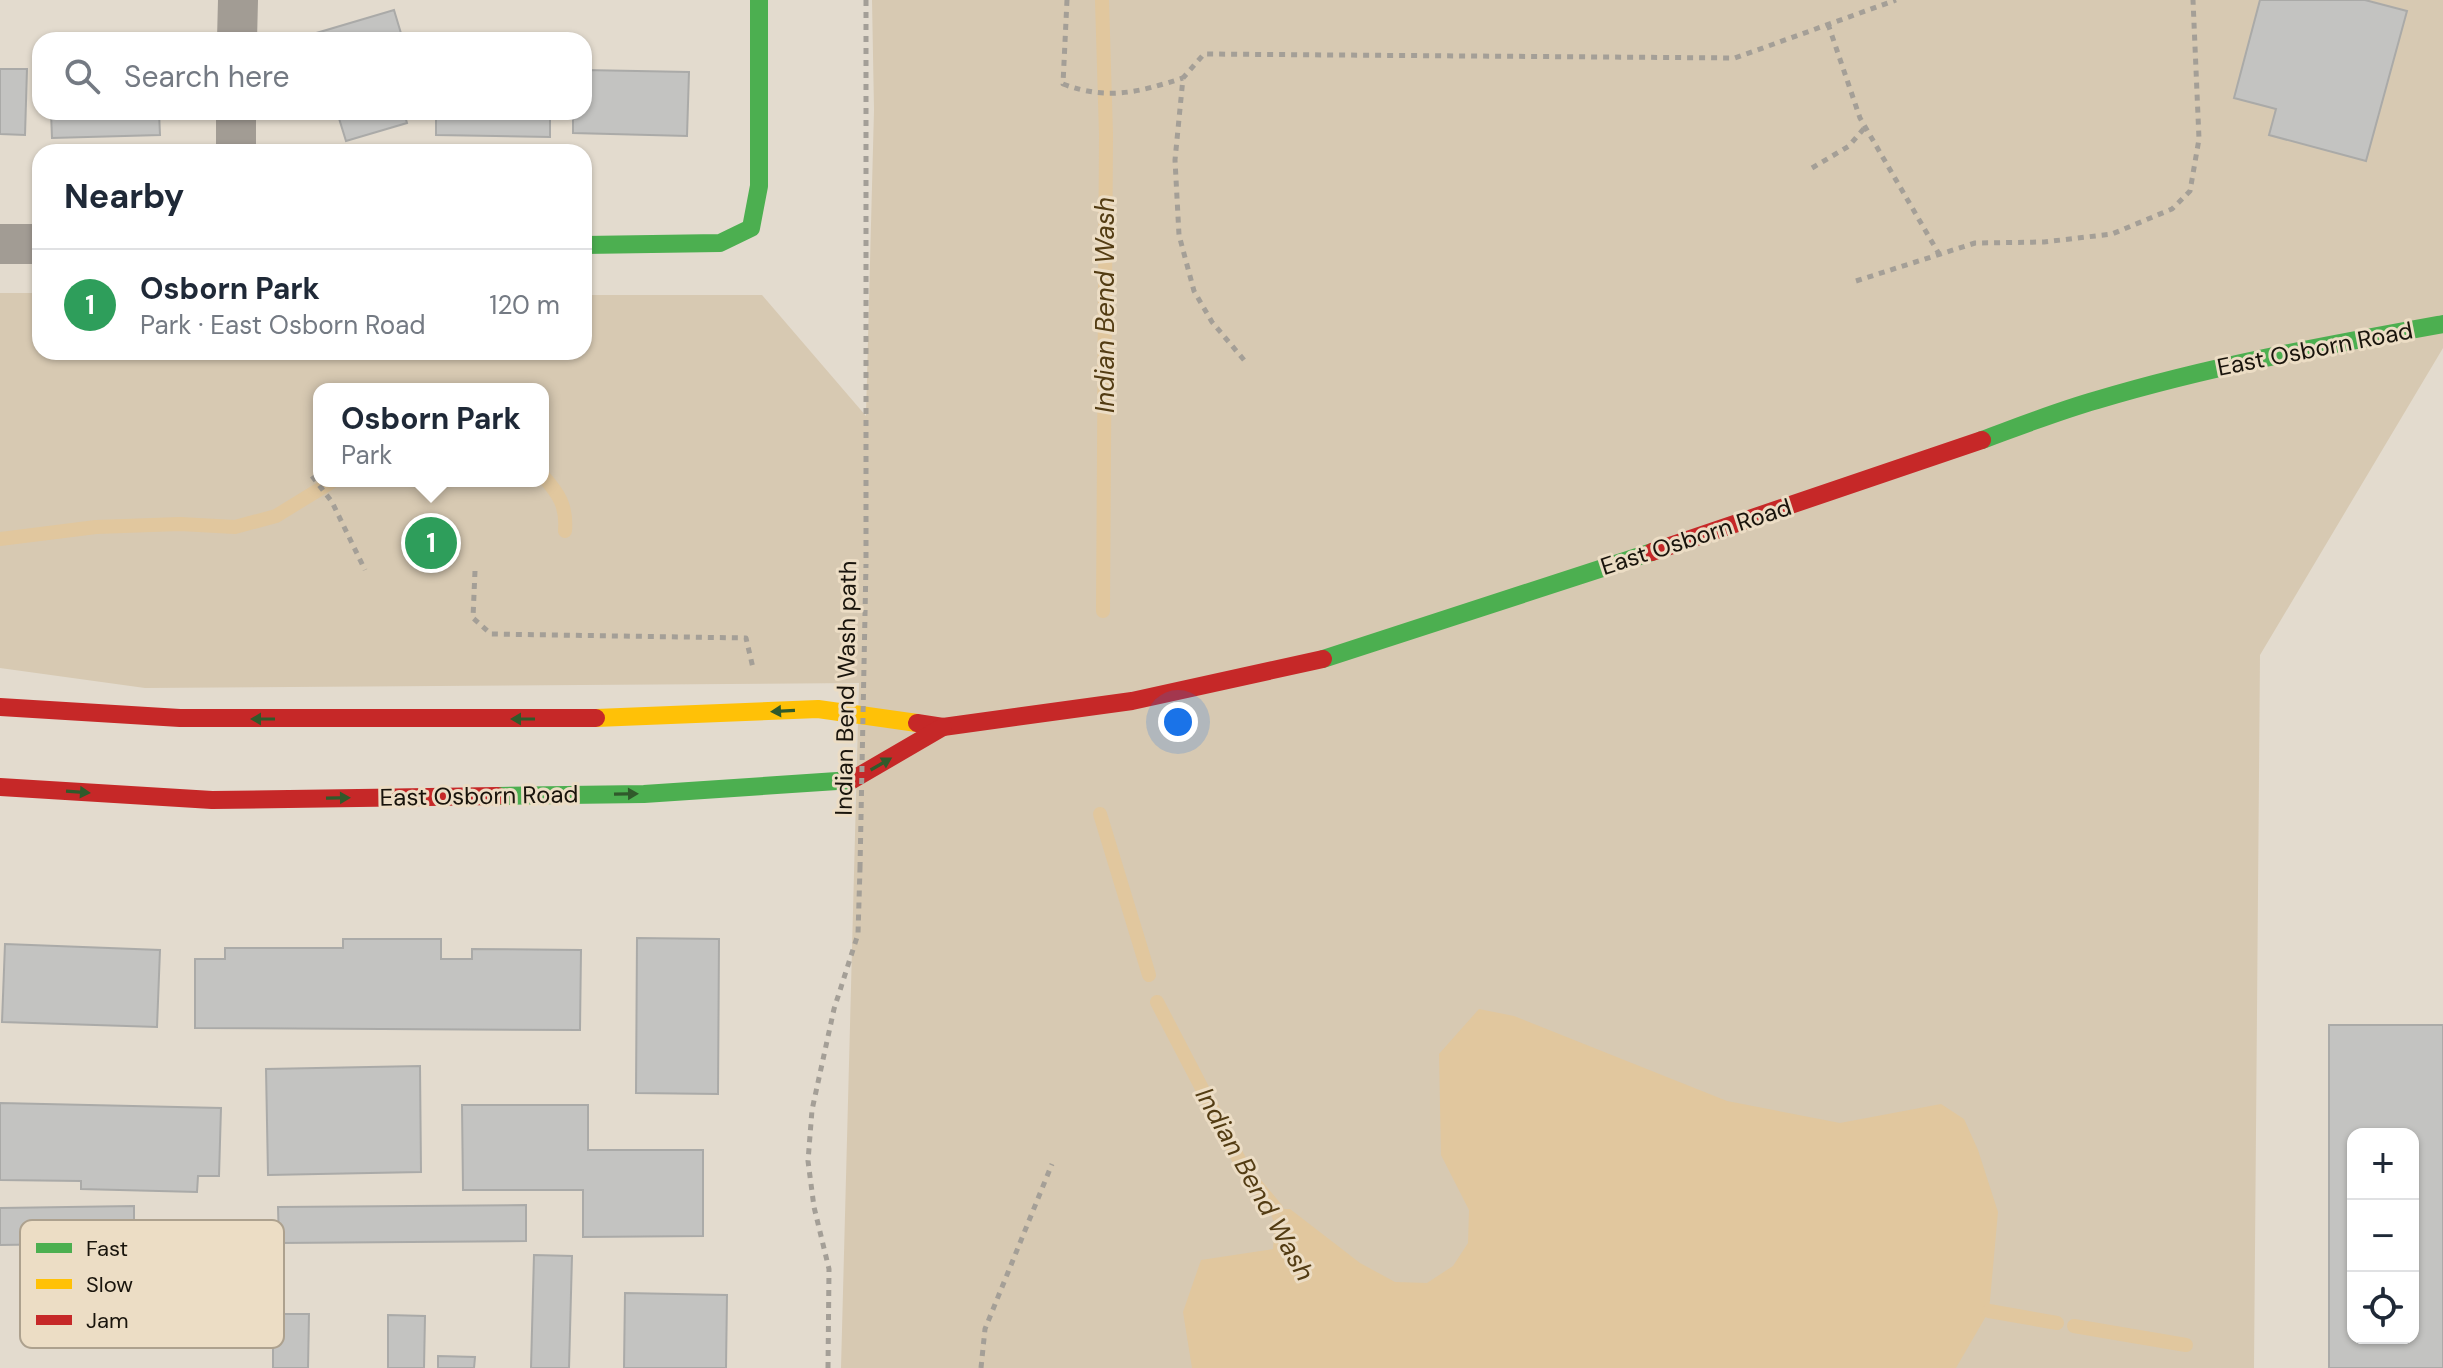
<!DOCTYPE html>
<meta charset="utf-8">
<style>
body{margin:0;font-family:"DM Sans",sans-serif;background:#f6f6f7;color:#1f2937}
.controls{position:absolute;right:24px;bottom:24px;display:grid;overflow:hidden;border-radius:16px;box-shadow:0 2px 6px #0004}
.controls button{width:72px;height:72px;display:grid;place-items:center;padding:0;border:0;border-bottom:2px solid #e0e1e3;background:#fff;color:#1f2937;font:40px sans-serif}
.you{position:absolute;left:1178px;top:722px;width:28px;height:28px;margin:-20px;border:6px solid #fff;border-radius:50%;background:#1a73e8;box-shadow:0 0 0 12px #1a73e833}
.badge{display:grid;place-items:center;width:52px;height:52px;border-radius:50%;background:#b45309;color:#fff;font-size:26px;font-weight:700}
.pin{position:absolute;translate:-50% -50%;border:4px solid #fff;box-shadow:0 2px 8px #0006}
.popup{position:absolute;left:313px;top:383px;width:236px;height:104px;box-sizing:border-box;display:grid;place-content:center;border-radius:16px;background:#fff;filter:drop-shadow(0 2px 6px #0005);font-size:26px;white-space:nowrap;color:#747a83}
.popup b{font-size:30px;color:#1f2937}
.popup::after{content:'';position:absolute;left:50%;top:100%;margin-left:-16px;border:16px solid transparent;border-top-color:#fff}
.list{margin:0;padding:0;list-style:none}
h2{display:flex;justify-content:space-between;align-items:center;height:104px;margin:0;padding:0 32px;font-size:34px}
h2 small{font-size:26px;font-weight:400;color:#747a83}
.list li{display:grid;grid-template-columns:52px 1fr auto;gap:24px;align-items:center;box-sizing:border-box;height:112px;padding:0 32px;border-top:2px solid #e0e1e3}
.list b{display:block;font-size:30px;white-space:nowrap}
.list p{margin:0;font-size:26px;white-space:nowrap;color:#747a83}
.list em{font-size:26px;font-style:normal;color:#747a83}
.icon{flex:none;width:44px;height:44px;fill:none;stroke:currentColor;stroke-width:2;stroke-linecap:round;stroke-linejoin:round}
.map{position:relative;flex:none;width:2443px;height:1368px;overflow:hidden}
.search{position:absolute;background:#fff;box-shadow:0 2px 6px #0004;left:32px;top:32px;width:560px;height:88px;display:flex;align-items:center;gap:20px;box-sizing:border-box;padding:0 28px;border-radius:24px;color:#747a83;font-size:30px}
.panel{position:absolute;background:#fff;box-shadow:0 2px 6px #0004;left:32px;top:144px;width:560px;height:216px;border-radius:24px}
.map>svg:first-child{display:block}
</style>
<div class="map">
<svg width="2443" height="1368" viewBox="0 0 2443 1368">
<rect width="100%" height="100%" fill="#e3dbce"/>
<!-- green -->
<path fill="#d7c9b2" fill-rule="evenodd" d="M 872,0 L 2443,0 L 2443,348 L 2260,655 L 2254,1368 L 841,1368 L 859,683 L 145,688 L 0,668 L 0,293 L 40,293 L 40,352 L 584,352 L 584,295 L 762,295 L 866,416 L 874,110 ZM 319,389 L 543,389 L 543,481 L 319,481 Z"/>
<!-- water -->
<polygon fill="#e1c79e" points="1479,1009 1514,1016 1727,1101 1840,1123 1941,1104 1964,1119 1978,1150 1998,1212 1989,1311 1956,1368 1192,1368 1183,1312 1201,1260 1273,1249 1276,1209 1290,1209 1360,1263 1395,1282 1427,1283 1453,1266 1468,1243 1469,1210 1441,1155 1439,1054"/>
<g fill="none" stroke-linecap="round" stroke-linejoin="round">
<!-- stream -->
<g stroke="#e1c79e" stroke-width="14">
<polyline points="1102,0 1106,134 1103,611"/>
<path d="M 543,476 C 559,494 567,506 565,531"/>
<polyline points="0,539 96,527 180,524 235,527 276,516 333,481"/>
<polyline points="1100,814 1149,975"/>
<polyline points="1157,1002 1246,1173 1276,1209 1284,1227"/>
<polyline points="1989,1311 2057,1323"/>
<polyline points="2074,1326 2186,1345"/>
</g>
</g>
<!-- building -->
<g fill="#c3c3c1" stroke="#aaaaa8" stroke-width="2" fill-rule="evenodd">
<polygon points="2260,0 2365,0 2407,11 2366,161 2269,135 2276,109 2234,98"/>
<polygon points="394,10 403,40 315,40 313,34"/>
<polygon points="0,69 27,69 25,135 0,134"/>
<polygon points="584,70 689,72 687,136 573,133 573,112 584,112"/>
<polygon points="51,112 159,112 160,135 52,138"/>
<polygon points="337,112 404,112 407,123 346,141"/>
<polygon points="436,112 550,112 550,137 436,135"/>
<polygon points="637,938 719,939 718,1094 636,1093"/>
<polygon points="343,939 441,939 441,959 472,959 472,949 581,950 580,1030 195,1028 195,959 225,959 225,948 343,948"/>
<polygon points="5,944 160,950 157,1027 2,1022"/>
<path d="M 2329,1025 L 2443,1025 L 2443,1368 L 2329,1368 ZM 2353,1134 L 2413,1134 L 2413,1338 L 2353,1338 Z"/>
<polygon points="420,1066 421,1172 268,1175 266,1069"/>
<polygon points="0,1103 221,1108 219,1176 198,1176 197,1192 81,1189 81,1181 0,1180"/>
<polygon points="462,1105 588,1105 588,1150 703,1150 703,1236 583,1237 583,1190 463,1190"/>
<polygon points="526,1205 526,1241 279,1243 278,1207"/>
<polygon points="134,1206 134,1243 0,1245 0,1208"/>
<polygon points="534,1255 572,1256 569,1368 531,1368"/>
<polygon points="114,1293 261,1295 260,1331 113,1329"/>
<polygon points="625,1293 727,1295 726,1368 624,1368"/>
<polygon points="273,1314 309,1314 308,1368 273,1368"/>
<polygon points="388,1315 425,1316 424,1368 388,1368"/>
<polygon points="438,1356 475,1357 474,1368 438,1368"/>
</g>
<g fill="none" stroke-linecap="round" stroke-linejoin="round">
<!-- path -->
<g stroke="#a49f97" stroke-width="5" stroke-dasharray="6 6" stroke-linecap="butt">
<polyline points="866,0 866,564"/>
<path d="M 1067,0 L 1063,84 C 1108,101 1139,92 1183,78"/>
<polyline points="1828,24 1860,118 1939,254"/>
<polyline points="1812,168 1849,146 1866,126"/>
<polyline points="1856,281 1975,243 2044,242 2112,234 2172,209 2190,191 2199,139 2193,0"/>
<polyline points="1244,360 1212,322 1194,291 1179,235 1175,160 1183,78 1204,54 1735,58 1896,0"/>
<polyline points="312,476 332,502 365,570"/>
<polyline points="475,571 473,618 491,634 746,638 753,668"/>
<polyline points="828,1368 829,1269 814,1207 808,1161 812,1110 834,1009 858,934 860,868"/>
<polyline points="981,1368 985,1329 1052,1164"/>
</g>
<!-- street -->
<g stroke="#a29c94" stroke-width="40">
<polyline points="237,40 238,0"/>
<polyline points="236,152 236,112"/>
<polyline points="0,244 40,244"/>
</g>
<!-- fast -->
<g stroke="#4caf50" stroke-width="18">
<polyline points="584,245 720,243 751,228 759,186 759,0"/>
<path d="M 1982,440 C 2020,426 2058,411 2097,400 C 2210,366 2327,345 2443,324"/>
<polyline points="1323,659 1652,552"/>
<polyline points="498,796 644,794 852,780"/>
</g>
<!-- slow -->
<polyline stroke="#ffc107" stroke-width="18" points="596,718 818,709 917,723"/>
<!-- jam -->
<g stroke="#c62828" stroke-width="18">
<polyline points="1652,552 1982,440"/>
<polyline points="0,707 180,718 596,718"/>
<polyline points="917,723 943,727 1132,701 1323,659"/>
<polyline points="852,780 943,727"/>
<polyline points="0,787 212,800 498,796"/>
</g>
<!-- path-bridge -->
<polyline stroke="#a49f97" stroke-width="5" stroke-dasharray="6 6" stroke-linecap="butt" points="860,868 866,564"/>
</g>
<!-- one-way arrows -->
<defs><path id="oneway-solid" d="M-6-.8H1V-3.2L6.5 0L1 3.2V.8H-6Z" transform="scale(2)"/></defs>
<g fill="#305a2b">
<use href="#oneway-solid" transform="translate(783 711) rotate(177)"/>
<use href="#oneway-solid" transform="translate(263 719) rotate(-180)"/>
<use href="#oneway-solid" transform="translate(523 719) rotate(180)"/>
<use href="#oneway-solid" transform="translate(881 764) rotate(-30)"/>
<use href="#oneway-solid" transform="translate(78 792) rotate(4)"/>
<use href="#oneway-solid" transform="translate(626 794) rotate(-1)"/>
<use href="#oneway-solid" transform="translate(338 798) rotate(-1)"/>
</g>
<g text-anchor="middle" stroke-width="6" stroke-linejoin="round" paint-order="stroke">
<!-- street labels -->
<g font-size="24" fill="#19140c" stroke="#ecddc5">
<text transform="translate(2315 349) rotate(-11)" y="8">East Osborn Road</text>
<text transform="translate(1696 537) rotate(-18)" y="8">East Osborn Road</text>
<text transform="translate(846 688) rotate(-89)" y="8">Indian Bend Wash path</text>
<text transform="translate(479 796) rotate(-1)" y="8">East Osborn Road</text>
</g>
<!-- water labels -->
<g font-size="26" font-style="italic" fill="#533c13" stroke="#ecddc5">
<text transform="translate(1105 305) rotate(-90)" y="9">Indian Bend Wash</text>
<text transform="translate(1255 1184) rotate(61)" y="9">Indian Bend Wash</text>
</g>
</g>
<!-- legend -->
<rect x="20" y="1220" width="264" height="128" rx="12" fill="#ecddc5" stroke="#ada18e" stroke-width="2"/>
<rect x="36" y="1243" width="36" height="10" fill="#4caf50"/>
<rect x="36" y="1279" width="36" height="10" fill="#ffc107"/>
<rect x="36" y="1315" width="36" height="10" fill="#c62828"/>
<g font-size="22" fill="#19140c">
<text x="86" y="1256">Fast</text>
<text x="86" y="1292">Slow</text>
<text x="86" y="1328">Jam</text>
</g>
</svg>
<div class="controls">
<button>+</button>
<button>−</button>
<button><svg class="icon" aria-label="locate" viewBox="0 0 24 24"><circle cx="12" cy="12" r="6"/><path d="M12 2v4M12 18v4M2 12h4M18 12h4"/></svg></button>
</div>
<div class="you"></div>
<div class="pin badge" style="left:431px;top:543px;background:#2e9e5b">1</div>
<div class="popup"><b>Osborn Park</b>Park</div>
<div class="search"><svg class="icon" aria-label="search" viewBox="0 0 24 24"><circle cx="10" cy="10" r="6"/><path d="M15 15l6 6"/></svg>Search here</div>
<section class="panel">
<h2>Nearby<small></small></h2>
<ul class="list">
<li><span class="badge" style="background:#2e9e5b">1</span><div><b>Osborn Park</b><p>Park · East Osborn Road</p></div><em>120 m</em></li>
</ul>
</section>
</div>
